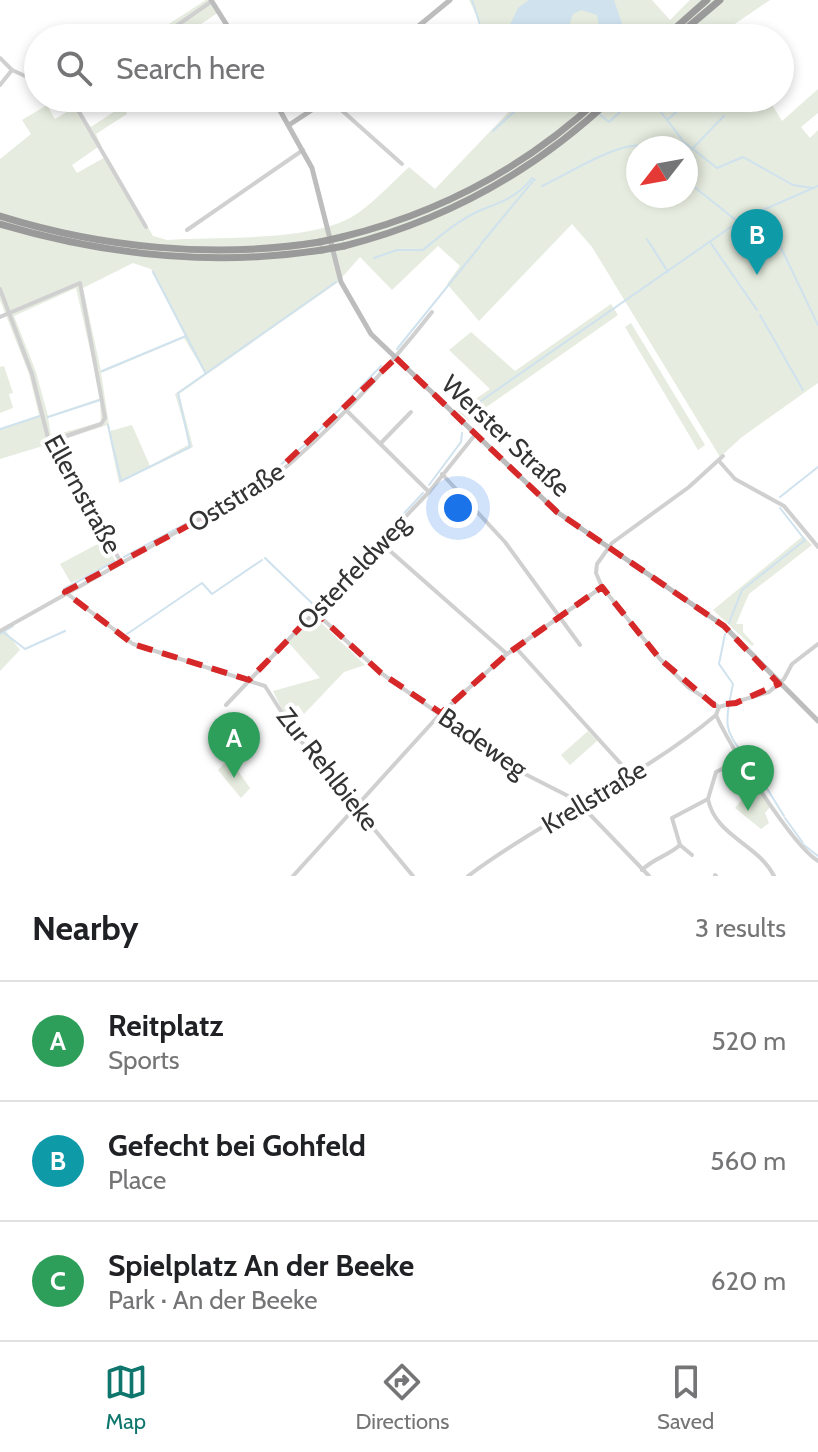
<!DOCTYPE html>
<meta charset="utf-8">
<style>
body{margin:0;font-family:Cabin,sans-serif;background:#f6f6f6;color:#202124}
.compass{position:absolute;left:626px;top:136px;width:72px;height:72px;border-radius:50%;background:#fff;box-shadow:0 4px 12px #0003;rotate:239deg}
.you{position:absolute;left:458px;top:508px;width:28px;height:28px;margin:-20px;border:6px solid #fff;border-radius:50%;background:#1a73e8;box-shadow:0 0 0 12px #1a73e833}
.badge{display:grid;place-items:center;width:52px;height:52px;border-radius:50%;background:#0f766e;color:#fff;font-size:26px;font-weight:700}
.pin{position:absolute;translate:-50% -66px;filter:drop-shadow(0 2px 4px #0008)}
.pin::after{content:'';position:absolute;top:42px;width:28px;height:24px;background:inherit;clip-path:polygon(0 0,100% 0,50% 100%)}
.list{margin:0;padding:0;list-style:none}
h2{display:flex;justify-content:space-between;align-items:center;height:104px;margin:0;padding:0 32px;font-size:34px}
h2 small{font-size:26px;font-weight:400;color:#757577}
.list li{display:grid;grid-template-columns:52px 1fr auto;gap:24px;align-items:center;box-sizing:border-box;height:120px;padding:0 32px;border-top:2px solid #e0e0e0}
.list b{display:block;font-size:30px;white-space:nowrap}
.list p{margin:0;font-size:26px;white-space:nowrap;color:#757577}
.list em{font-size:26px;font-style:normal;color:#757577}
.icon{flex:none;width:44px;height:44px;fill:none;stroke:currentColor;stroke-width:2;stroke-linecap:round;stroke-linejoin:round}
.map{position:relative;flex:none;width:818px;height:876px;overflow:hidden}
.search{position:absolute;background:#fff;box-shadow:0 4px 12px #0003;left:24px;right:24px;top:24px;height:88px;display:flex;align-items:center;gap:20px;box-sizing:border-box;padding:0 28px;border-radius:44px;color:#757577;font-size:30px}
.sheet{height:464px;background:#fff}
nav{display:flex;justify-content:space-around;align-items:center;box-sizing:border-box;height:112px;border-top:2px solid #e0e0e0;background:#fff;font-size:22px;color:#757577}
nav a{display:grid;justify-items:center;gap:4px}
nav .on{color:#0f766e}
.map>svg:first-child{display:block}
</style>
<div class="map">
<svg width="818" height="876" viewBox="0 0 818 876">
<rect width="100%" height="100%" fill="#fff"/>
<!-- green -->
<g fill="#e6ecdf" fill-rule="evenodd">
<polygon points="206,0 210,0 219,12 180,38 147,38"/>
<polygon points="469,0 652,0 670,20 690,0 770,0 726,30 730,38 492,38 484,31"/>
<path d="M 818,89 L 818,113 L 801,127 L 810,138 L 818,130 L 818,383 L 742,437 L 720,457 L 592,247 L 572,224 L 479,321 L 447,284 L 460,266 L 438,246 L 392,290 L 360,257 L 337,283 L 179,394 L 193,447 L 119,483 L 107,425 L 56,442 L 54,446 L 86,500 L 82,503 L 46,445 L 0,459 L 0,429 L 39,415 L 29,374 L 0,300 L 0,159 L 31,134 L 22,120 L 47,105 L 55,119 L 75,107 L 91,127 L 115,111 L 108,98 L 121,98 L 127,114 L 96,134 L 101,145 L 72,165 L 77,173 L 107,156 L 153,236 L 167,240 C 219,236 316,243 358,213 C 376,200 393,182 409,167 L 435,189 L 522,98 L 768,98 L 782,121 ZM 638,148 L 686,148 L 686,196 L 638,196 ZM 133,263 L 151,269 L 185,336 L 101,371 L 83,288 ZM 76,288 L 101,398 L 48,416 L 36,372 L 14,316 ZM 184,338 L 205,373 L 175,394 L 190,444 L 150,466 L 132,425 L 110,431 L 101,373 ZM 100,400 L 101,422 L 51,436 L 48,417 Z"/>
<polygon points="611,304 618,315 468,420 458,411 490,389 449,350 471,332 515,371"/>
<polygon points="631,323 705,445 698,450 625,327"/>
<polygon points="4,366 13,393 9,394 13,408 0,413 0,367"/>
<polygon points="803,536 812,545 749,594 736,624 743,624 743,632 754,644 752,646 713,610"/>
<polygon points="105,540 115,561 71,583 60,564"/>
<polygon points="314,616 365,665 344,672 304,714 298,705 285,716 273,691 320,678 288,642"/>
<polygon points="5,630 20,650 0,671 0,633"/>
<polygon points="588,731 597,741 570,765 561,755"/>
<polygon points="229,758 250,788 241,798 218,770"/>
<polygon points="751,778 771,806 765,813 769,823 761,829 735,808 746,794 750,801 745,781"/>
</g>
<!-- water -->
<path fill="#cfe2ee" fill-rule="evenodd" d="M 529,0 L 614,0 L 627,38 L 518,38 L 509,27 L 518,8 ZM 581,10 L 597,15 L 599,27 L 581,37 L 568,29 L 573,14 Z"/>
<g fill="none" stroke-linecap="round" stroke-linejoin="round">
<!-- stream -->
<g stroke="#cfe2ee" stroke-width="2">
<polyline points="472,0 482,31 492,38"/>
<polyline points="650,98 684,142 717,168 743,157 793,185 813,188"/>
<polyline points="598,113 609,122 635,98"/>
<polyline points="667,120 693,98"/>
<polyline points="493,131 529,98"/>
<polyline points="692,149 724,116"/>
<polyline points="688,182 737,221"/>
<path d="M 542,186 C 563,177 627,135 647,148"/>
<polyline points="818,186 763,210 818,325"/>
<polyline points="647,239 668,272"/>
<polyline points="710,242 757,310"/>
<polyline points="481,244 533,181"/>
<path d="M 374,258 L 397,250 L 423,250 C 440,236 460,219 481,210 C 500,203 519,196 532,178 L 535,180"/>
<polyline points="153,272 206,374"/>
<polyline points="760,315 803,390"/>
<polyline points="397,349 480,246"/>
<polyline points="102,371 186,336"/>
<polyline points="465,412 738,222 763,210"/>
<polyline points="48,417 100,400"/>
<polyline points="108,425 121,481 190,447 178,393 336,282"/>
<polyline points="0,429 40,416"/>
<polyline points="429,485 461,442 462,433"/>
<polyline points="255,486 307,443 381,366"/>
<polyline points="780,497 818,467"/>
<polyline points="124,557 204,514"/>
<polyline points="265,558 316,607 423,493"/>
<polyline points="64,589 115,561"/>
<polyline points="729,623 742,590 805,540 780,508"/>
<polyline points="3,632 25,649 65,631"/>
<polyline points="0,634 13,626"/>
<polyline points="127,634 202,583 212,594 262,560"/>
<path d="M 725,634 L 719,664 L 733,684 C 722,736 726,729 756,772"/>
<polyline points="758,774 784,816"/>
<polyline points="785,818 803,843"/>
<polyline points="804,845 818,856"/>
</g>
<!-- minor -->
<g stroke="#d0d0d0" stroke-width="4">
<polyline points="159,38 212,1"/>
<polyline points="0,58 12,70 38,82"/>
<polyline points="0,85 12,70"/>
<polyline points="71,98 146,227"/>
<polyline points="329,99 402,164"/>
<polyline points="187,230 303,150"/>
<polyline points="0,289 32,374 49,442 121,562"/>
<polyline points="0,317 80,283 105,418 101,424 49,442"/>
<polyline points="346,410 429,492"/>
<polyline points="381,443 411,412"/>
<polyline points="723,456 689,487 612,543 597,564 596,573 602,587 660,659 688,687 719,707 769,692 784,679 792,664 818,644"/>
<polyline points="719,461 735,479 784,506 818,547"/>
<polyline points="442,474 505,542 580,645"/>
<polyline points="381,543 507,654"/>
<polyline points="65,592 133,644 265,686 296,735 413,876"/>
<polyline points="315,612 381,673 523,773 576,800 649,876"/>
<path d="M 0,631 L 273,478 C 332,429 385,372 432,312"/>
<polyline points="516,648 631,775"/>
<polyline points="226,705 429,492 474,436"/>
<path d="M 719,707 L 716,715 C 730,746 792,845 818,861"/>
<path d="M 708,799 C 715,836 758,844 774,876"/>
<polyline points="680,845 692,855"/>
<path d="M 642,870 C 654,858 668,856 680,845 L 672,818 L 708,799 L 716,772 L 742,759"/>
<polyline points="715,875 716,876"/>
<polyline points="293,876 441,713 507,654 602,587"/>
<path d="M 468,876 C 547,817 640,779 716,715"/>
</g>
<!-- secondary -->
<g stroke="#bdbdbd" stroke-width="5">
<polyline points="211,0 235,38"/>
<polyline points="404,38 450,0"/>
<polyline points="273,98 312,168 341,282 371,334 557,512 724,626 818,721"/>
<polyline points="289,125 330,98"/>
</g>
<!-- motorway -->
<g stroke="#9a9a9a" stroke-width="7">
<polyline points="664,38 707,0"/>
<polyline points="675,38 720,0"/>
<path d="M 0,216 C 103,248 214,259 320,242"/>
<path d="M 0,224 C 105,255 213,267 322,250"/>
<path d="M 342,237 C 440,213 526,167 600,98"/>
<path d="M 344,246 C 447,220 535,171 612,98"/>
</g>
<!-- motorway-bridge -->
<g stroke="#9a9a9a" stroke-width="7">
<polyline points="320,242 342,237"/>
<polyline points="322,250 344,246"/>
</g>
</g>
<!-- marked area -->
<path fill="none" stroke="#d62828" stroke-width="6" stroke-dasharray="16 10" stroke-linejoin="round" d="M 396,358 L 557,512 L 724,626 L 779,684 L 736,703 L 714,705 L 660,659 L 602,587 L 507,654 L 441,713 L 381,673 L 315,612 L 249,680 L 133,644 L 65,592 L 260,487 Z"/>
<g text-anchor="middle" stroke-width="8" stroke-linejoin="round" paint-order="stroke">
<!-- street labels -->
<g font-size="26" fill="#333" stroke="#fff">
<text transform="translate(506 436) rotate(43)" y="9">Werster Straße</text>
<text transform="translate(83 494) rotate(61)" y="9">Ellernstraße</text>
<text transform="translate(236 497) rotate(-32)" y="9">Oststraße</text>
<text transform="translate(353 572) rotate(-46)" y="9">Osterfeldweg</text>
<text transform="translate(483 743) rotate(35)" y="9">Badeweg</text>
<text transform="translate(328 769) rotate(52)" y="9">Zur Rehlbieke</text>
<text transform="translate(594 797) rotate(-31)" y="9">Krellstraße</text>
</g>
</g>
</svg>
<svg class="compass" viewBox="-18 -18 36 36"><path d="M0-13l5 13h-10z" fill="#e53935"/><path d="M0 13l5-13h-10z" fill="#757577"/></svg>
<div class="you"></div>
<div class="pin badge" style="left:234px;top:778px;background:#2e9e5b">A</div>
<div class="pin badge" style="left:757px;top:275px;background:#0f9aa8">B</div>
<div class="pin badge" style="left:748px;top:811px;background:#2e9e5b">C</div>
<div class="search"><svg class="icon" aria-label="search" viewBox="0 0 24 24"><circle cx="10" cy="10" r="6"/><path d="M15 15l6 6"/></svg>Search here</div>
</div>
<section class="sheet">
<h2>Nearby<small>3 results</small></h2>
<ul class="list">
<li><span class="badge" style="background:#2e9e5b">A</span><div><b>Reitplatz</b><p>Sports</p></div><em>520 m</em></li>
<li><span class="badge" style="background:#0f9aa8">B</span><div><b>Gefecht bei Gohfeld</b><p>Place</p></div><em>560 m</em></li>
<li><span class="badge" style="background:#2e9e5b">C</span><div><b>Spielplatz An der Beeke</b><p>Park · An der Beeke</p></div><em>620 m</em></li>
</ul>
</section>
<nav>
<a class="on"><svg class="icon" aria-label="map" viewBox="0 0 24 24"><path d="M3 6l6-2 6 2 6-2v14l-6 2-6-2-6 2zM9 4v14M15 6v14"/></svg>Map</a>
<a><svg class="icon" aria-label="directions" viewBox="0 0 24 24"><path d="M12 3l9 9-9 9-9-9zM9 14v-3h6M13 9l2 2-2 2"/></svg>Directions</a>
<a><svg class="icon" aria-label="saved" viewBox="0 0 24 24"><path d="M7 4h10v16l-5-4-5 4z"/></svg>Saved</a>
</nav>
